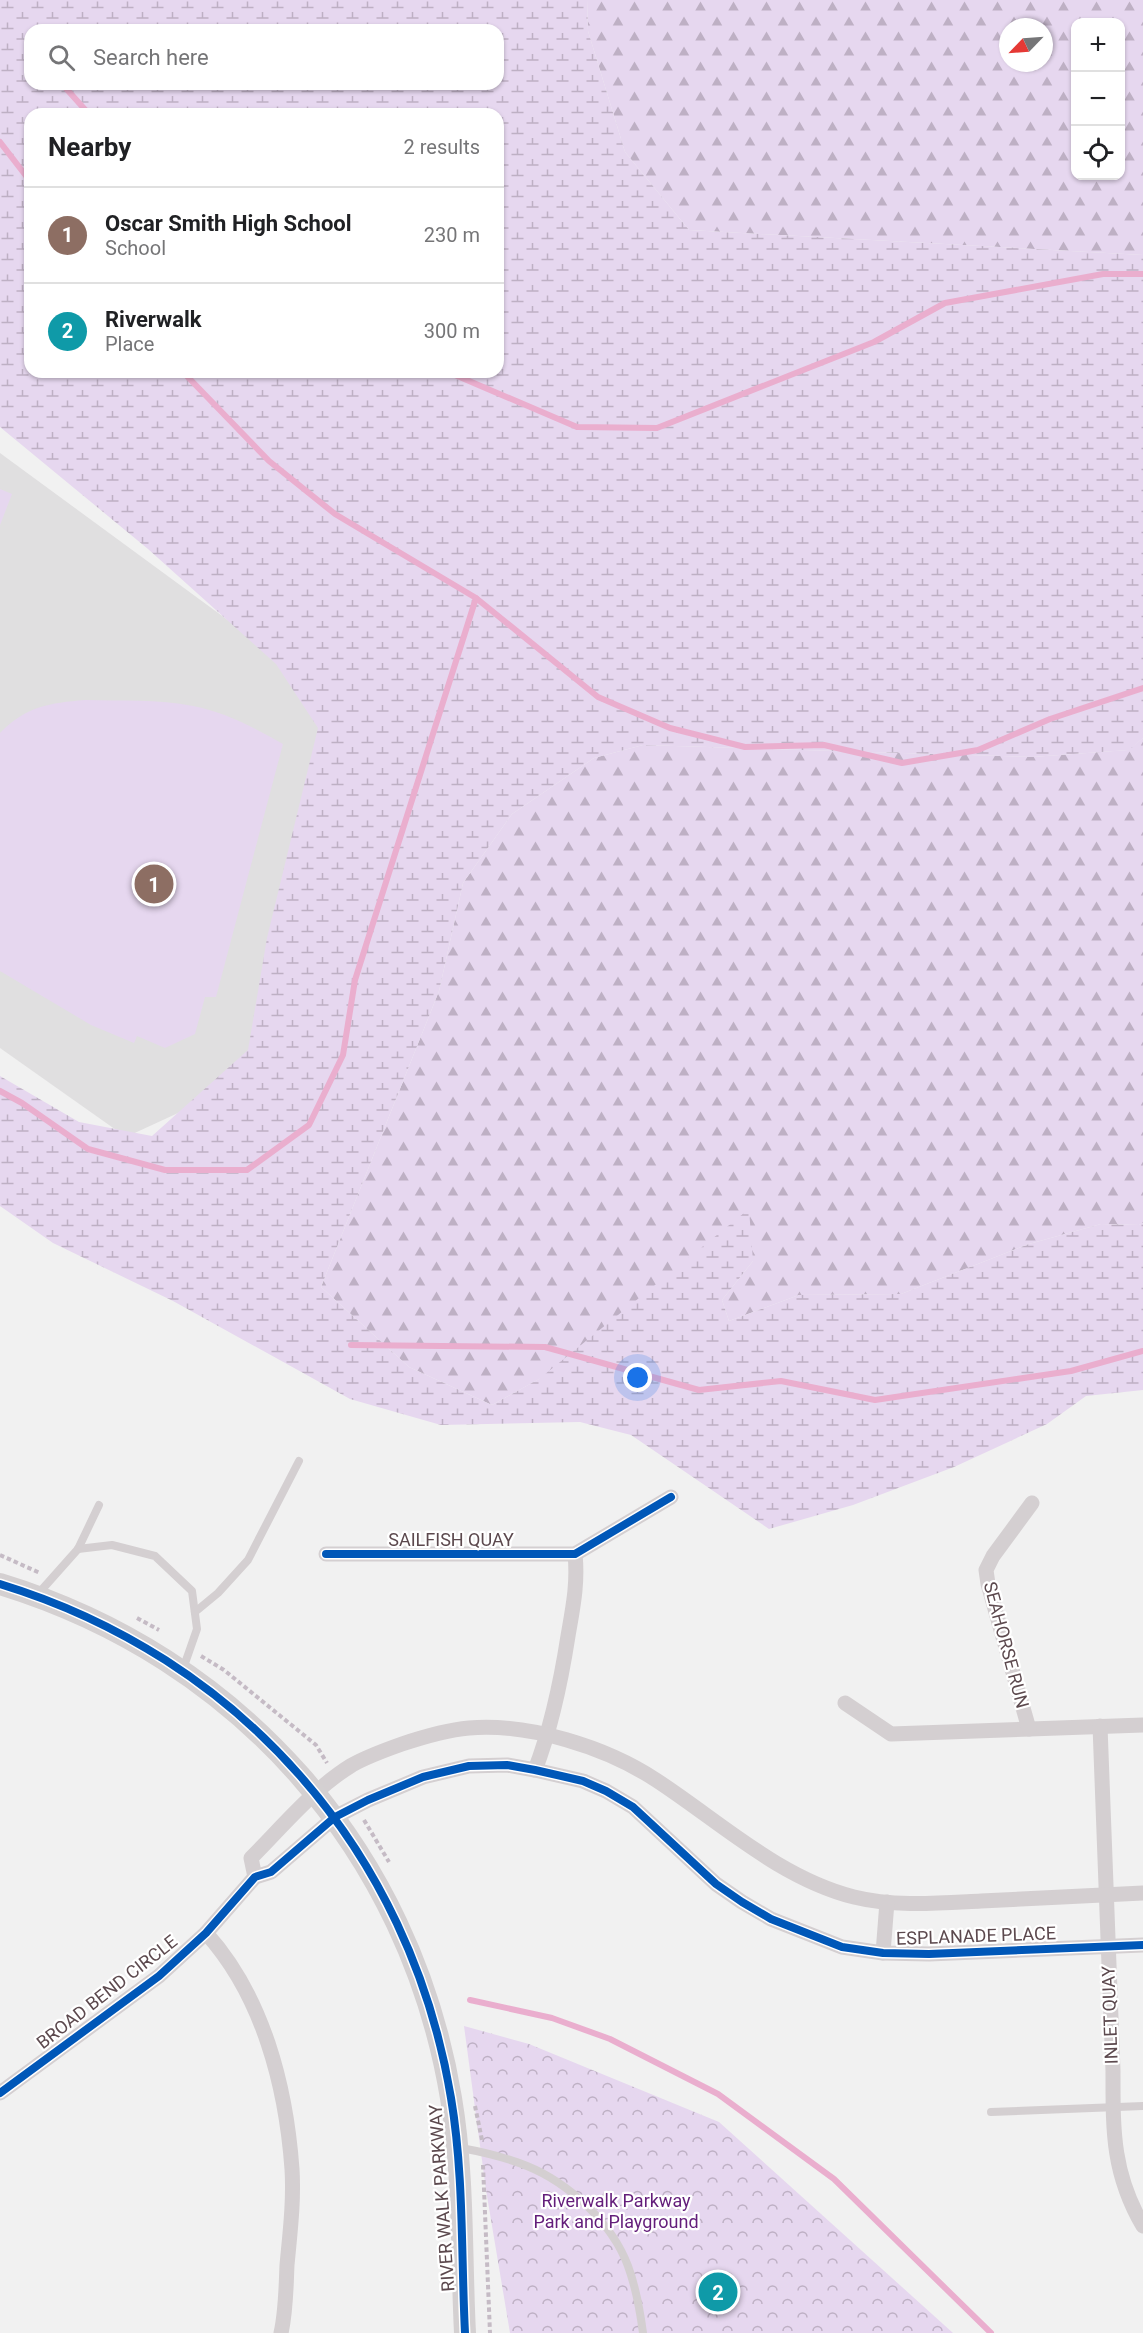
<!DOCTYPE html>
<meta charset="utf-8">
<style>
body{margin:0;font-family:Roboto,sans-serif;background:#f6f6f6;color:#202124}
.controls{position:absolute;right:18px;top:18px;display:grid;overflow:hidden;border-radius:12px;box-shadow:0 2px 4px #0004}
.controls button{width:54px;height:54px;display:grid;place-items:center;padding:0;border:0;border-bottom:2px solid #e0e0e0;background:#fff;color:#202124;font:30px sans-serif}
.compass{position:absolute;left:999px;top:18px;width:54px;height:54px;border-radius:50%;background:#fff;box-shadow:0 2px 4px #0004;rotate:245deg}
.you{position:absolute;left:638px;top:1378px;width:21px;height:21px;margin:-15px;border:4px solid #fff;border-radius:50%;background:#1a73e8;box-shadow:0 0 0 9px #1a73e833}
.badge{display:grid;place-items:center;width:39px;height:39px;border-radius:50%;background:#908487;color:#fff;font-size:20px;font-weight:700}
.pin{position:absolute;translate:-50% -50%;border:3px solid #fff;box-shadow:0 2px 6px #0006}
.list{margin:0;padding:0;list-style:none}
h2{display:flex;justify-content:space-between;align-items:center;height:78px;margin:0;padding:0 24px;font-size:26px}
h2 small{font-size:20px;font-weight:400;color:#757577}
.list li{display:grid;grid-template-columns:39px 1fr auto;gap:18px;align-items:center;box-sizing:border-box;height:96px;padding:0 24px;border-top:2px solid #e0e0e0}
.list b{display:block;font-size:22px;white-space:nowrap}
.list p{margin:0;font-size:20px;white-space:nowrap;color:#757577}
.list em{font-size:20px;font-style:normal;color:#757577}
.icon{flex:none;width:33px;height:33px;fill:none;stroke:currentColor;stroke-width:2;stroke-linecap:round;stroke-linejoin:round}
.map{position:relative;flex:none;width:1143px;height:2333px;overflow:hidden}
.search{position:absolute;background:#fff;box-shadow:0 2px 4px #0004;left:24px;top:24px;width:480px;height:66px;display:flex;align-items:center;gap:15px;box-sizing:border-box;padding:0 21px;border-radius:18px;color:#757577;font-size:22px}
.panel{position:absolute;background:#fff;box-shadow:0 2px 4px #0004;left:24px;top:108px;width:480px;height:270px;border-radius:18px}
.map>svg:first-child{display:block}
</style>
<div class="map">
<svg width="1143" height="2333" viewBox="0 0 1143 2333">
<defs>
<pattern id="forest-firs" width="22" height="20" patternUnits="userSpaceOnUse" patternTransform="scale(1.5)"><rect width="22" height="20" fill="#e6d7ef"/><path d="M5 1l3.5 6h-7zM16 11l3.5 6h-7z" fill="#beb0c4"/></pattern>
<pattern id="wetland-marsh" width="20" height="14" patternUnits="userSpaceOnUse" patternTransform="scale(1.5)"><rect width="20" height="14" fill="#e6d7ef"/><path d="M1 5h8M5 5V1M11 12h8M15 12V8" fill="none" stroke="#beb0c4"/></pattern>
<pattern id="park-crowns" width="20" height="18" patternUnits="userSpaceOnUse" patternTransform="scale(1.5)"><rect width="20" height="18" fill="#e6d7ef"/><path d="M2 6a3 3 0 1 1 6 0M12 15a3 3 0 1 1 6 0" fill="none" stroke="#beb0c4"/></pattern>
</defs>
<rect width="100%" height="100%" fill="#f1f1f1"/>
<!-- education -->
<polygon fill="#e0dfe0" points="0,453 364,720 241,1084 126,1137 0,1048"/>
<!-- forest -->
<g fill="url(#forest-firs)" fill-rule="evenodd">
<path d="M 587,0 L 1143,0 L 1143,255 L 689,230 L 625,152 L 588,31 ZM 1076,22 L 1120,22 L 1120,176 L 1076,176 ZM 1008,27 L 1044,27 L 1044,63 L 1008,63 Z"/>
<polygon points="1143,738 1143,1223 1139,1225 1101,1224 1029,1244 901,1294 799,1295 729,1321 722,1300 753,1261 492,1405 409,1367 321,1287 439,991 463,883 512,814 594,758 643,745 1032,757 1128,750"/>
</g>
<!-- wetland -->
<path fill="url(#wetland-marsh)" fill-rule="evenodd" d="M 0,0 L 587,0 L 588,31 L 625,152 L 689,230 L 1143,255 L 1143,738 L 1129,750 L 1032,757 L 643,745 L 594,758 L 512,814 L 463,883 L 439,991 L 321,1287 L 409,1367 L 492,1405 L 539,1379 L 749,1209 L 753,1261 L 722,1300 L 729,1321 L 799,1295 L 901,1294 L 1029,1244 L 1101,1224 L 1139,1225 L 1143,1223 L 1143,1390 L 1086,1396 L 1047,1424 L 954,1467 L 853,1505 L 769,1529 L 631,1435 L 580,1422 L 441,1425 L 350,1399 L 173,1301 L 53,1243 L 0,1206 L 0,1076 L 79,1122 L 152,1136 L 248,1050 L 267,938 L 318,728 L 276,664 L 148,549 L 0,427 ZM 30,30 L 498,30 L 498,84 L 30,84 ZM 30,114 L 498,114 L 498,372 L 30,372 Z"/>
<!-- park -->
<polygon fill="url(#park-crowns)" points="464,2026 529,2044 719,2122 953,2333 510,2333 486,2190"/>
<!-- garden -->
<g fill="#e6d7ef">
<polygon points="0,489 12,494 0,525"/>
<path d="M 85,700 C 121,701 158,699 193,706 C 225,712 255,728 283,744 L 216,997 L 205,997 L 195,1034 L 165,1048 L 137,1036 L 134,1043 L 91,1025 L 0,971 L 0,733 C 26,706 50,703 85,700 Z"/>
</g>
<g fill="none" stroke-linecap="round" stroke-linejoin="round">
<!-- stream -->
<g stroke="#eaaece" stroke-width="6">
<polyline points="62,84 89,114"/>
<polyline points="0,142 30,181"/>
<polyline points="183,372 269,461 335,514 476,598 598,697 670,728 745,747 824,745 902,763 978,750 1050,719 1143,688"/>
<polyline points="448,372 577,427 657,428 874,342 945,303 1103,274 1143,274"/>
<polyline points="0,1091 22,1103 88,1149 165,1170 247,1170 309,1125 343,1055 355,980 476,598"/>
<polyline points="351,1345 545,1347 699,1390 781,1381 875,1400 1071,1371 1143,1351"/>
<polyline points="470,2000 552,2018 610,2039 718,2094 834,2179 991,2333"/>
</g>
<!-- path -->
<g stroke="#c5bbc5" stroke-width="4" stroke-dasharray="4.5 3" stroke-linecap="butt">
<polyline points="0,1555 40,1573"/>
<polyline points="137,1618 159,1630"/>
<polyline points="201,1656 224,1670 316,1745 327,1763"/>
<polyline points="364,1820 389,1862"/>
<polyline points="475,2106 482,2140"/>
<polyline points="483,2165 490,2333"/>
</g>
<!-- lane -->
<g stroke="#d4cfd1" stroke-width="8">
<polyline points="78,1549 112,1545 155,1556 192,1591 197,1629 183,1669"/>
<polyline points="38,1594 78,1549 99,1505"/>
<polyline points="195,1612 218,1593 248,1560 299,1461"/>
<polyline points="991,2112 1143,2106"/>
<path d="M 461,2148 C 483,2152 505,2157 527,2166 C 569,2183 612,2223 628,2266 C 636,2288 640,2310 643,2333"/>
</g>
<!-- street -->
<g stroke="#d4cfd1" stroke-width="15">
<polyline points="326,1554 575,1554 671,1497"/>
<polyline points="845,1703 891,1734 1143,1725"/>
<path d="M 1100,1726 L 1113,2071 C 1113,2130 1112,2173 1143,2226"/>
<polyline points="1029,1729 988,1584 986,1570 993,1556 1032,1503"/>
<path d="M 535,1770 C 552,1726 561,1681 568,1636 C 573,1607 578,1583 575,1554"/>
<path d="M 255,1877 L 251,1858 C 283,1826 313,1789 352,1765 C 368,1756 385,1750 402,1744 C 423,1737 447,1730 469,1728 C 529,1723 606,1747 656,1780 C 719,1821 779,1878 854,1897 C 894,1907 940,1903 981,1901 C 1035,1898 1089,1896 1143,1893"/>
<path d="M 206,1933 C 263,1996 286,2086 292,2169 C 294,2201 290,2233 287,2265 C 286,2287 286,2311 281,2333"/>
<polyline points="883,1953 887,1902"/>
<polyline points="0,2093 159,1976 206,1933 255,1877 271,1872 335,1817 368,1800 423,1777 469,1766 507,1765 535,1770 583,1781 606,1791 633,1807 716,1884 742,1902 771,1919 842,1947 883,1953 929,1954 1143,1945"/>
</g>
<!-- secondary -->
<path stroke="#d4d0d1" stroke-width="22" d="M 0,1584 C 239,1657 410,1850 451,2098 C 464,2175 461,2255 465,2333"/>
<defs>
<g id="cycleway">
<polyline points="326,1554 575,1554 671,1497"/>
<path d="M 0,1584 C 239,1657 410,1850 451,2098 C 464,2175 461,2255 465,2333"/>
<polyline points="0,2093 159,1976 206,1933 255,1877 271,1872 335,1817 368,1800 423,1777 469,1766 507,1765 535,1770 583,1781 606,1791 633,1807 716,1884 742,1902 771,1919 842,1947 883,1953 929,1954 1143,1945"/>
</g>
</defs>
<!-- cycleway casing -->
<use href="#cycleway" stroke="#fff" stroke-width="11"/>
<!-- cycleway -->
<use href="#cycleway" stroke="#0057b8" stroke-width="8"/>
</g>
<g text-anchor="middle" stroke-width="4.5" stroke-linejoin="round" paint-order="stroke">
<!-- street labels -->
<g font-size="18" fill="#5c494e" stroke="#fff">
<text x="451" y="1546">SAILFISH QUAY</text>
<text transform="translate(1006 1645) rotate(75)" y="6">SEAHORSE RUN</text>
<text transform="translate(976 1936) rotate(-2)" y="6">ESPLANADE PLACE</text>
<text transform="translate(107 1992) rotate(-38)" y="6">BROAD BEND CIRCLE</text>
<text transform="translate(1110 2015) rotate(-92)" y="6">INLET QUAY</text>
<text transform="translate(442 2198) rotate(-94)" y="6">RIVER WALK PARKWAY</text>
</g>
<!-- park labels -->
<g font-size="18" fill="#631d7a" stroke="#fff">
<text x="616" y="2207">Riverwalk Parkway<tspan x="616" dy="21">Park and Playground</tspan></text>
</g>
</g>
</svg>
<div class="controls">
<button>+</button>
<button>−</button>
<button><svg class="icon" aria-label="locate" viewBox="0 0 24 24"><circle cx="12" cy="12" r="6"/><path d="M12 2v4M12 18v4M2 12h4M18 12h4"/></svg></button>
</div>
<svg class="compass" viewBox="-18 -18 36 36"><path d="M0-13l5 13h-10z" fill="#e53935"/><path d="M0 13l5-13h-10z" fill="#757577"/></svg>
<div class="you"></div>
<div class="pin badge" style="left:154px;top:884px;background:#8d6e63">1</div>
<div class="pin badge" style="left:718px;top:2292px;background:#0f9aa8">2</div>
<div class="search"><svg class="icon" aria-label="search" viewBox="0 0 24 24"><circle cx="10" cy="10" r="6"/><path d="M15 15l6 6"/></svg>Search here</div>
<section class="panel">
<h2>Nearby<small>2 results</small></h2>
<ul class="list">
<li><span class="badge" style="background:#8d6e63">1</span><div><b>Oscar Smith High School</b><p>School</p></div><em>230 m</em></li>
<li><span class="badge" style="background:#0f9aa8">2</span><div><b>Riverwalk</b><p>Place</p></div><em>300 m</em></li>
</ul>
</section>
</div>
